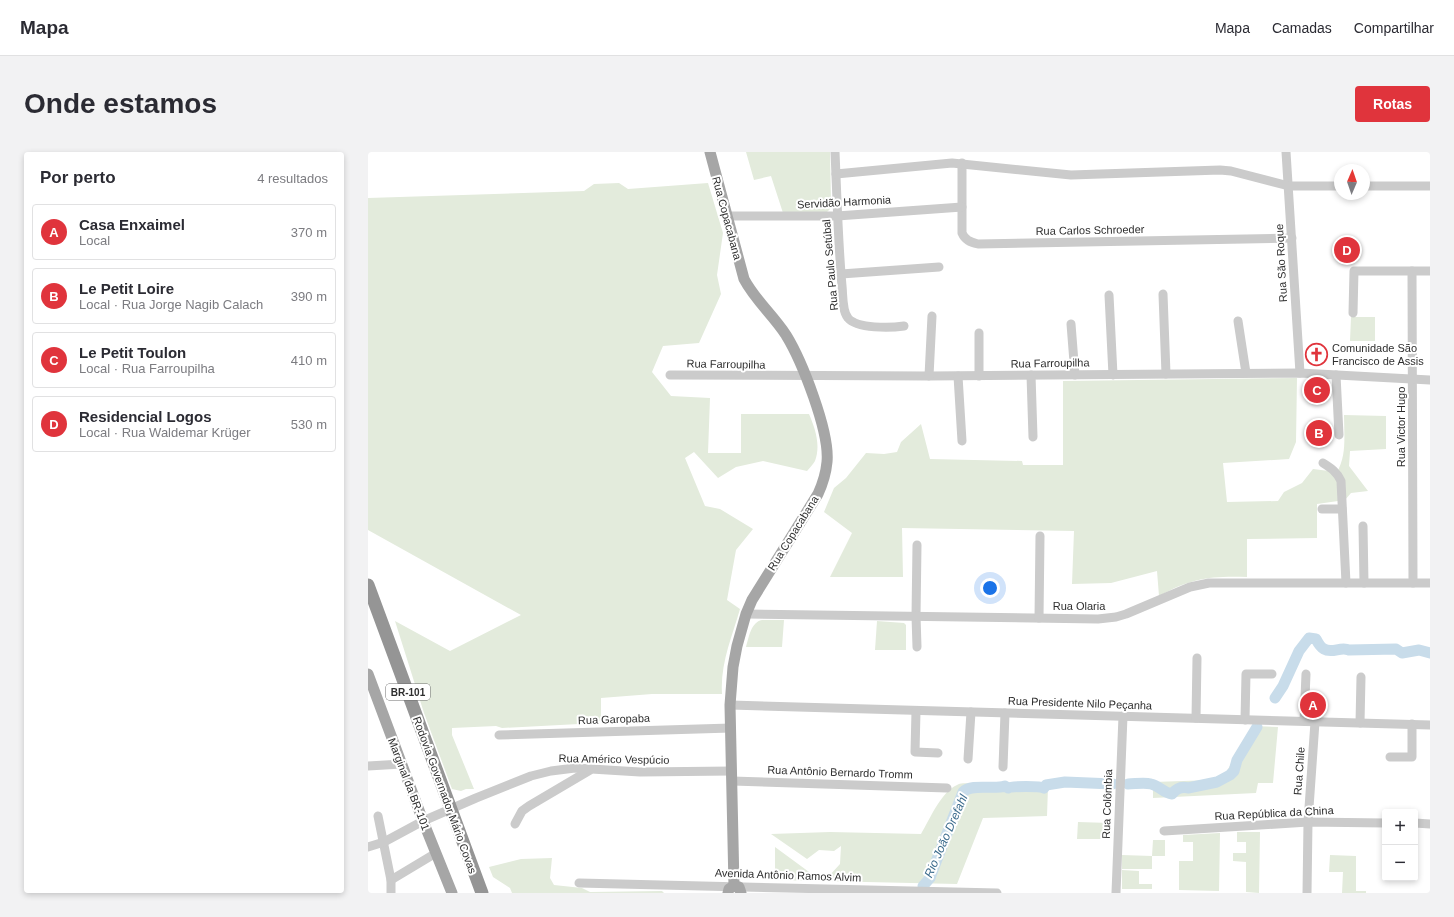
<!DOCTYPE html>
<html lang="pt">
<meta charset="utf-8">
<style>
body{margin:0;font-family:Arial,sans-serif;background:#f2f2f3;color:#2b2b33}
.controls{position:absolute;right:12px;bottom:12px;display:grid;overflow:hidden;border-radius:4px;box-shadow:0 2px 6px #0003}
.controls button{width:36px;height:36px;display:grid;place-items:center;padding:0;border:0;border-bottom:1px solid #e1e1e2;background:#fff;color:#2b2b33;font:20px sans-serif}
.compass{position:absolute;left:966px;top:12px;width:36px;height:36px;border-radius:50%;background:#fff;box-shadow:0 2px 6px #0003;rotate:2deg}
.you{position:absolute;left:622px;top:436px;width:14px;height:14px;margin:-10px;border:3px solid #fff;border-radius:50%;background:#1a73e8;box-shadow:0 0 0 6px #1a73e833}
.badge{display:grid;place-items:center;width:26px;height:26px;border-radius:50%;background:#e0343c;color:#fff;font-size:13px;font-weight:700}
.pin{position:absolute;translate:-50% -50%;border:2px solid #fff;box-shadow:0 1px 4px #0006}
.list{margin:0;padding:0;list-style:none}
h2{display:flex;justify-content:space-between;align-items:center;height:52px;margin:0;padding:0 16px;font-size:17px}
h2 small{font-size:13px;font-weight:400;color:#7c7c81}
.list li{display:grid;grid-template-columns:26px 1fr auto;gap:12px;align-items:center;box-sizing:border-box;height:56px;margin:0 8px 8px;padding:0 8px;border:1px solid #e1e1e2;border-radius:4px}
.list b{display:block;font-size:15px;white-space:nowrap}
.list p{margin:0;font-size:13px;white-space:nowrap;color:#7c7c81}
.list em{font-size:13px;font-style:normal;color:#7c7c81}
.map{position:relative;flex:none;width:1062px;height:741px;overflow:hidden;border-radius:4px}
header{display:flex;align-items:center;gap:24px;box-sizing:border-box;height:56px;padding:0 20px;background:#fff;border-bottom:1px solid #e1e1e2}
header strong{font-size:19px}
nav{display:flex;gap:22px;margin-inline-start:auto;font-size:14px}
.intro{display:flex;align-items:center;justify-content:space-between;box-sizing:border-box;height:96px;padding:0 24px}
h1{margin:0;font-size:28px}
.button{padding:10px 18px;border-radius:4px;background:#e0343c;color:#fff;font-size:14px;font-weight:700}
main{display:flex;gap:24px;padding:0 24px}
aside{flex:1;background:#fff;border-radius:4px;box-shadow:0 2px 6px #0003}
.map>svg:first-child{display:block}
</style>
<header>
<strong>Mapa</strong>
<nav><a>Mapa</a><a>Camadas</a><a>Compartilhar</a></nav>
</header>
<div class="intro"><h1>Onde estamos</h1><a class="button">Rotas</a></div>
<main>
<aside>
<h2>Por perto<small>4 resultados</small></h2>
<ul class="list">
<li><span class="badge">A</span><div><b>Casa Enxaimel</b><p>Local</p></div><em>370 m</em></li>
<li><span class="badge">B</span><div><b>Le Petit Loire</b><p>Local · Rua Jorge Nagib Calach</p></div><em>390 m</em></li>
<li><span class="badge">C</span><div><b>Le Petit Toulon</b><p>Local · Rua Farroupilha</p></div><em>410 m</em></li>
<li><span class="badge">D</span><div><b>Residencial Logos</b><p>Local · Rua Waldemar Krüger</p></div><em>530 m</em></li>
</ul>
</aside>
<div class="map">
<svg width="1062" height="741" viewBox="0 0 1062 741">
<rect width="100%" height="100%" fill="#fff"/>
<!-- green -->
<g fill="#e3ebdc">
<polygon points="378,0 462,0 463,50 462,57 457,62 415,61 403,24 386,28"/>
<path d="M 251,31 L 260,37 L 340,31 L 355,81 L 349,123 L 353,142 L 331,191 L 295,194 L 284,220 L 303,244 L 342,246 L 340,301 L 373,301 L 373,262 L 441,262 C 447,276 453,293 447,309 C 445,312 442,316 439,319 L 395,309 L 368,315 L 350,326 L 326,300 L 317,306 L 337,354 L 352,357 L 385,377 L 368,398 L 359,448 L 372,457 C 364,485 352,512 354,542 L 284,542 L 233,546 L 233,568 L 230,571 L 134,576 L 128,574 L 84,576 L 84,583 L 106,637 L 98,637 L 93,639 L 84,637 L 56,561 L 27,469 L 82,499 L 153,463 L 0,378 L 0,46 L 216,39 L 226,32 Z"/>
<polygon points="983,165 1007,165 1007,189 982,189"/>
<path d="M 929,226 L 928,290 L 921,307 L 855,311 L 859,350 L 910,349 L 916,340 L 934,331 L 945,317 L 969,320 C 979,303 976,282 976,263 L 1018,264 L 1018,297 L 982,299 L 981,314 L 1000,339 L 983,341 L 977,348 L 949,352 L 949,386 L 879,387 L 879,425 C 842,424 824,426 791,444 L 789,419 L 743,431 L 704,432 L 706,379 L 534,376 L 535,425 L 462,425 L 484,381 L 456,360 L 466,336 L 478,326 L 498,301 L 516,302 L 529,300 L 533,290 L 553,272 L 562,307 L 654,309 L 655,313 L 695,313 L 695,229 Z"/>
<path d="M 394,468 L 416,468 L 414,495 L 378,495 C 381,485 383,470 394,468 Z"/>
<polygon points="509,469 536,471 538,473 538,498 507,498"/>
<polygon points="886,574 910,575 905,631 890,631 888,641 785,646 785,630 845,628 852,626 857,622"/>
<path d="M 684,630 L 684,634 L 680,635 L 679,664 L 615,666 L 589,732 L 407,728 L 407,695 L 452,728 L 461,724 L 472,712 L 473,694 L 466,699 L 451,698 L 439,707 L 403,682 L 462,680 L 553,682 C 562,667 573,640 589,633 C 597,629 608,634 617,631 Z"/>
<polygon points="710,670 742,671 743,687 709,687"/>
<polygon points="869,680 892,680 891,741 878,740 878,710 865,709 865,701 878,701 878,690 869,690"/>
<polygon points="852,681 851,739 811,738 811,709 825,709 825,690 815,690 815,683"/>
<polygon points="785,688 797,688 797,704 784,704 784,717 754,717 754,703 784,704"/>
<polygon points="962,703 988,704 988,739 998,739 998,741 974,741 975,720 961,720"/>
<polygon points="184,706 182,726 186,733 214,736 222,740 294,739 296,741 144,741 142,736 125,725 121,715 153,707"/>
<polygon points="754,718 771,719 771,732 784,732 784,737 754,737"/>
</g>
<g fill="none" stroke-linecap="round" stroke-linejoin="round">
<!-- river -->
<g stroke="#c8dcea" stroke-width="11">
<path d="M 907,546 L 915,534 L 931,499 L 941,486 L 948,487 C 950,491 952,495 956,497 C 964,502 973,494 981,498 L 1028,497 L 1034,501 L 1051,498 L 1062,501"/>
<path d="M 760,632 C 767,632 776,630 783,632 C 792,634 795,641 804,642 C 808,637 813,634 820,636 L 849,630 L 862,623 L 866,619 L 869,608 L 889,575"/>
<path d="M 555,734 L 562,726 L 566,715 L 595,640 C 604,631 626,638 637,634 L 640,636 C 644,634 672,634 676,636 L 678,633 L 697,630 L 745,632"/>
</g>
<!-- minor -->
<g stroke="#cbcbcb" stroke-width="9">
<path d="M 467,0 C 469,45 470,89 474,134 C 475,143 474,159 480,166 C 489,177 523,176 536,174"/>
<polyline points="918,0 932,221"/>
<path d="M 594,11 L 594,81 C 597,88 602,90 610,92 L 924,86"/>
<polyline points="468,22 584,11 703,23 852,18 863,19 921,34 972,34"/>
<polyline points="996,34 1062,34"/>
<polyline points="360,64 469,64 594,55"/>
<polyline points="1044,119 1045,431"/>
<polyline points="473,122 571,115"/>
<polyline points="795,142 798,222"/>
<polyline points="741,143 745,223"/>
<polyline points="985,161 986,119 1062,119"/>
<polyline points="870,169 878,221"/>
<polyline points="703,172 707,223"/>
<polyline points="611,181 611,224"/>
<polyline points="302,223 561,224 932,221 1062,228"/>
<polyline points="663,223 665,285"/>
<polyline points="968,223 971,283"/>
<polyline points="561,224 564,164"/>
<polyline points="590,224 594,289"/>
<path d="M 955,311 C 963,316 969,320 973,329 L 978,431"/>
<polyline points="954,357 974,357"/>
<polyline points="995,374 996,431"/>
<polyline points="549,393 548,464 549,495"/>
<polyline points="378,462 730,467 748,465 758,462 822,435 841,431 1062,431"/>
<polyline points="671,466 672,384"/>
<polyline points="362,553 1062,573"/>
<polyline points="548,559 547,600 570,601"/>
<polyline points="828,566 829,506"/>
<polyline points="877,568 878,522 904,522"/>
<polyline points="936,569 938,522"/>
<polyline points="992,571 993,525"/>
<polyline points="131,583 363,576"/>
<polyline points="1022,605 1044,605 1044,572"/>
<polyline points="600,607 603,560"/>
<polyline points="0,614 34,612"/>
<polyline points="635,615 637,561"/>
<polyline points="364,629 579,636"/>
<polyline points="10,664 23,728 23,741"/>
<polyline points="1047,671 1062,672"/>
<polyline points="147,672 154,659 161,654 222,618"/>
<polyline points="796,679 940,670 1017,671"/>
<polyline points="0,695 16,690 55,669 108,646 163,624 183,619 207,616 272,620 364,619"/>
<polyline points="23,728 68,701"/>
<polyline points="211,731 629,741"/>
<polyline points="748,741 755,564"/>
<polyline points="939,741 940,670 947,570"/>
</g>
<!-- major -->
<g stroke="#a6a6a6" stroke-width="11">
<path d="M 342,0 L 376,127 C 387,148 405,163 418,183 C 434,209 462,280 459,310 C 458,321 455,331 450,342 L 384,448 L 378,462 L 369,494 L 365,515 L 362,553 L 366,734"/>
<polyline points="0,522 55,669 84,741"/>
<polyline points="360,741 361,737 366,734 371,735 373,741"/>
</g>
<!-- highway -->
<polyline stroke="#959595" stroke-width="13" points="0,433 114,741"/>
</g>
<!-- icons -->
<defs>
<symbol id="church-ring" viewBox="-11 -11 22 22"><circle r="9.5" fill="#fff" stroke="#e0343c" stroke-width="1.5"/><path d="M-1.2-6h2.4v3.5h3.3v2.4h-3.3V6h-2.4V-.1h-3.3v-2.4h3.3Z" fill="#e0343c"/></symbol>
</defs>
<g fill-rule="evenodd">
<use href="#church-ring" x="936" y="190" width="25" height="25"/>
</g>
<g text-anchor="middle" stroke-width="4" stroke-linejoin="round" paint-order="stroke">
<!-- shield labels -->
<rect fill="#fff" stroke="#6d6d6d" stroke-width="1" x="18" y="532" width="44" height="16" rx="3"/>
<g font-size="10" font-weight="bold" fill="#2e2e2e">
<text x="40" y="544">BR-101</text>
</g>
<!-- street labels -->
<g font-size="11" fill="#2e2e2e" stroke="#fff">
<text transform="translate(476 50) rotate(-3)" y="4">Servidão Harmonia</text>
<text transform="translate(359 66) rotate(75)" y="4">Rua Copacabana</text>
<text transform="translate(722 78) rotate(-1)" y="4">Rua Carlos Schroeder</text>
<text transform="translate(913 111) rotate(-93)" y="4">Rua São Roque</text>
<text transform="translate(462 113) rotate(-95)" y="4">Rua Paulo Setúbal</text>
<text transform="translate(682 211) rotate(-1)" y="4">Rua Farroupilha</text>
<text transform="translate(358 212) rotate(1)" y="4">Rua Farroupilha</text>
<text transform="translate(1033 275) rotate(-90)" y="4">Rua Victor Hugo</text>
<text transform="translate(425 381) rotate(-58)" y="4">Rua Copacabana</text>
<text x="711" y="458">Rua Olaria</text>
<text transform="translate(712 551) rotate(2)" y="4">Rua Presidente Nilo Peçanha</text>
<text transform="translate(246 567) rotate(-2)" y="4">Rua Garopaba</text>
<text transform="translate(246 607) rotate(1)" y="4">Rua Américo Vespúcio</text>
<text transform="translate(931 619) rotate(-86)" y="4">Rua Chile</text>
<text transform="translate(472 620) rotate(2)" y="4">Rua Antônio Bernardo Tromm</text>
<text transform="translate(41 632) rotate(69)" y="4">Marginal da BR-101</text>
<text transform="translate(77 643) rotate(70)" y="4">Rodovia Governador Mário Covas</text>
<text transform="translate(739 652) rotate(-88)" y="4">Rua Colômbia</text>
<text transform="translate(906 661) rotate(-3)" y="4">Rua República da China</text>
<text transform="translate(420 723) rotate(2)" y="4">Avenida Antônio Ramos Alvim</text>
</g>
<!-- poi labels -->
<g font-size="11" fill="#2e2e2e" stroke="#fff" text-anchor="start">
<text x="964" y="200">Comunidade São<tspan x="964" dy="13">Francisco de Assis</tspan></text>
</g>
<!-- water labels -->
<g font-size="12" font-style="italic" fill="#3e6d8e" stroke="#fff">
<text transform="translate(578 684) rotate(-66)" y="4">Rio João Drefahl</text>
</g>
</g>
</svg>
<div class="controls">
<button>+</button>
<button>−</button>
</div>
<svg class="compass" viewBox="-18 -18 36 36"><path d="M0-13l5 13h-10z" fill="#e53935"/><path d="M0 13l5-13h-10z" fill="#7c7c81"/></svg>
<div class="you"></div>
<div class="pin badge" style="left:945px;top:553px">A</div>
<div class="pin badge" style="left:951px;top:281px">B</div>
<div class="pin badge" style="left:949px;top:238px">C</div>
<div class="pin badge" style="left:979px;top:98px">D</div>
</div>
</main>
